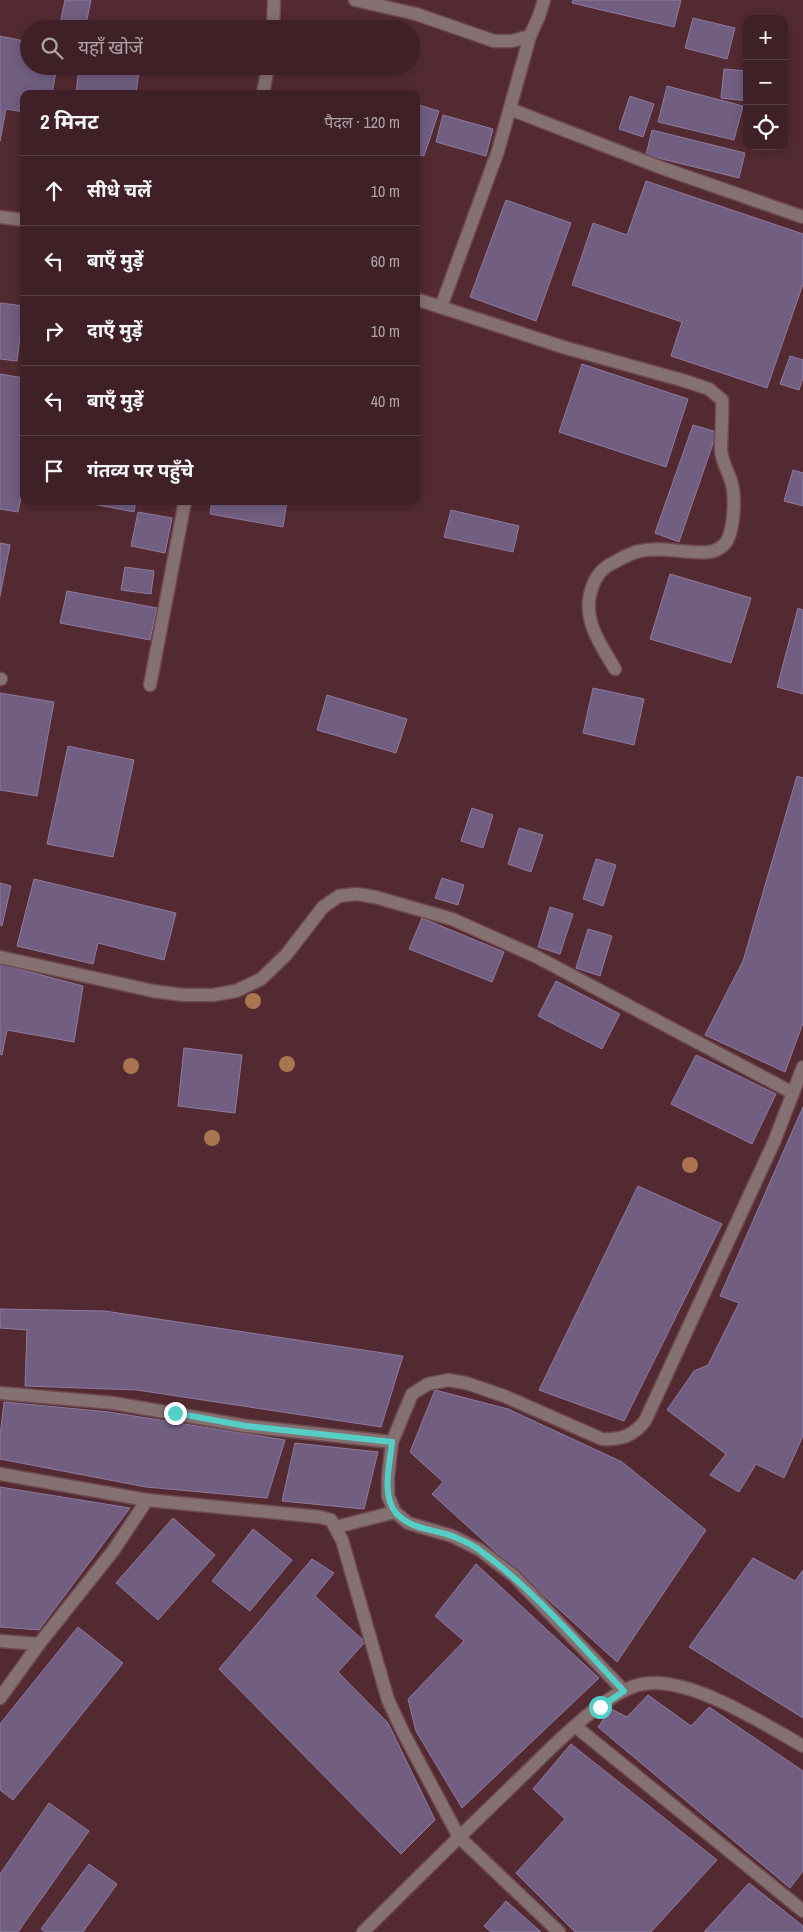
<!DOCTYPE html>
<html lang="hi">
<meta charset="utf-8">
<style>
body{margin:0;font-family:"Archivo Narrow","Noto Sans Devanagari",sans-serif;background:#492d32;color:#f1f3f6}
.controls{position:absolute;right:15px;top:15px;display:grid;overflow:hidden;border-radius:10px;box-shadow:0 2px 12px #0003}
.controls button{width:45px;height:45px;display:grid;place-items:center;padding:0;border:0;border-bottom:1px solid #573e43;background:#3e2026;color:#f1f3f6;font:25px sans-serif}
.stop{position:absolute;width:15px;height:15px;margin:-11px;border:4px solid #55cec6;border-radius:50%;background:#fff}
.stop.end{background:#55cec6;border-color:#fff;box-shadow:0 1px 5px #0008}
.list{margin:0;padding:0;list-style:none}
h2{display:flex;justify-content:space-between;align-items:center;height:65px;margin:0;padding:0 20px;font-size:21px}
h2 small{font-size:16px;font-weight:400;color:#ada3a7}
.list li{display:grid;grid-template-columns:32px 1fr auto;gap:15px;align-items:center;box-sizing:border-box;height:70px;padding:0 20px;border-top:1px solid #573e43}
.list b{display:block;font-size:19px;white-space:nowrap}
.list em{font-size:16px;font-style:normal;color:#ada3a7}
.icon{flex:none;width:28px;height:28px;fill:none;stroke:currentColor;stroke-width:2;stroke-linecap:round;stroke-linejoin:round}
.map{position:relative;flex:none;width:803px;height:1932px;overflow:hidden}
.search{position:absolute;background:#3e2026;box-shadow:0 2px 12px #0003;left:20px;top:20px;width:400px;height:55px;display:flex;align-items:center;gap:12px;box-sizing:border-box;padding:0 18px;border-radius:28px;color:#ada3a7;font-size:19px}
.panel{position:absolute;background:#3e2026;box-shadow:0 2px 12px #0003;left:20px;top:90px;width:400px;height:415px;border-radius:10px}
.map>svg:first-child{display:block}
</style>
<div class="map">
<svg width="803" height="1932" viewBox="0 0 803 1932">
<rect width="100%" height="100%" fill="#532a32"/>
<!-- building -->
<g fill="#715e81" stroke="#8f7aa0">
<polygon points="65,0 91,0 85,29 59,29"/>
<polygon points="573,0 681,0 674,27 572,3"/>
<polygon points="693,18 735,28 727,59 685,48"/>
<polygon points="0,36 29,42 29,66 57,66 52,94 24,94 24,112 6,109 0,141"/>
<polygon points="79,66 106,66 139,70 136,94 76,94"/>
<polygon points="724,69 747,71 747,101 721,98"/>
<polygon points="667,86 743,106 734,140 658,122"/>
<polygon points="630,96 654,104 643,137 619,129"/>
<polygon points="416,104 439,111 424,156 416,154"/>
<polygon points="443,115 493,129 486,156 436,142"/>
<polygon points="652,130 745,153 739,178 646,155"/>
<polygon points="646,181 803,234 803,284 767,388 671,356 682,322 572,285 593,223 627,235"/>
<polygon points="506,200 571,223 536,321 470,297"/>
<polygon points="0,303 24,306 17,361 0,359"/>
<polygon points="790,356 803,360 803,378 799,390 780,384"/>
<polygon points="582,364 688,399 666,467 559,432"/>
<polygon points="0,374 24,378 24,482 18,512 0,509"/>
<polygon points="693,425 717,432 679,542 655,533"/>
<polygon points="793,470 803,473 803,506 784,501"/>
<polygon points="77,501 136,501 134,512"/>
<polygon points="212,501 287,501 283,527 210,514"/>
<polygon points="451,510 519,526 513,552 444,537"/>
<polygon points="138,512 172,518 165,553 131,546"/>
<polygon points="0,543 10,545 0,596"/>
<polygon points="125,567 154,571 151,594 121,590"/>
<polygon points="670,574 751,598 731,663 650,639"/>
<polygon points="67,591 157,608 150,640 60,623"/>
<polygon points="798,608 803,610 803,694 777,687"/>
<polygon points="593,688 644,699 634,745 583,733"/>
<polygon points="0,693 54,702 37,796 0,790"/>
<polygon points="327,695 407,719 396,753 317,730"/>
<polygon points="68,746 134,760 113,857 47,844"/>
<polygon points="797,776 803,778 803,1023 785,1072 705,1035 743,961"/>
<polygon points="472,808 493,815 483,848 461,841"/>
<polygon points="519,828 543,835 531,872 508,864"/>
<polygon points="596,859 616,865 603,906 583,899"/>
<polygon points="442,878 464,885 458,905 435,898"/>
<polygon points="34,879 176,913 164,960 98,943 93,964 17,946"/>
<polygon points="0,883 11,886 2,926 0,925"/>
<polygon points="550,907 573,914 560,954 538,947"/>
<polygon points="422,918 504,952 492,982 409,949"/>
<polygon points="588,929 612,936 600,976 576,968"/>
<polygon points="0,964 83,986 74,1042 7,1030 2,1055 0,1054"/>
<polygon points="556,981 620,1014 602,1049 538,1016"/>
<polygon points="184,1048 242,1055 235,1113 178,1106"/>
<polygon points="696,1055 776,1094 752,1144 671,1104"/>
<polygon points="803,1107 803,1436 784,1478 756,1464 739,1492 710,1475 726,1454 667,1410 694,1371 708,1365 739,1303 720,1296"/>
<polygon points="638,1186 722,1224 624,1421 539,1390"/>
<polygon points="0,1309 105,1311 403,1356 381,1427 137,1390 25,1386 27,1330 0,1328"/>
<polygon points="435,1390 508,1409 622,1462 706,1530 617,1662 432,1494 443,1482 410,1452"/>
<polygon points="4,1402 109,1412 285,1440 267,1498 146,1487 0,1459 0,1436"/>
<polygon points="295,1443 378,1452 364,1509 282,1501"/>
<polygon points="0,1487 130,1508 39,1630 0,1627"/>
<polygon points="173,1518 215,1555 158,1620 116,1583"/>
<polygon points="253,1529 292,1560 250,1611 212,1581"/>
<polygon points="753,1558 795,1581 803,1570 803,1718 689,1647"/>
<polygon points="312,1559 334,1573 315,1596 365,1642 338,1672 388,1723 435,1820 401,1854 219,1669"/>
<polygon points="476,1564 599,1678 462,1808 416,1731 408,1699 464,1641 435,1616"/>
<polygon points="78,1627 123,1663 13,1800 0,1790 0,1724"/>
<polygon points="648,1695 691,1726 709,1707 803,1771 803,1871 790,1888 598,1727 611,1709 627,1717"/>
<polygon points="571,1744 717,1860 651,1932 575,1932 516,1873 565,1819 533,1789"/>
<polygon points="49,1803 89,1831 18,1932 0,1932 0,1874"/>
<polygon points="89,1864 117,1884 83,1932 45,1932 41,1929"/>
<polygon points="749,1883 803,1926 803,1932 704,1932"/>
<polygon points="506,1901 541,1932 491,1932 484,1926"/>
</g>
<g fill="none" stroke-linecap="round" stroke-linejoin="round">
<defs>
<g id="minor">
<polyline points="355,0 416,14 494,41 512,41 530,36 539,16 544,0"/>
<polyline points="273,29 274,0"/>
<polyline points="263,94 268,66"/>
<polyline points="510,109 662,168 803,217"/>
<polyline points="0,217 24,220"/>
<path d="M 416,299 L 563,347 L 685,381 L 709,389 L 722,400 C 723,417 721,432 721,449 C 721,460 728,471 731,481 C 736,495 734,528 727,541 C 723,547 715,552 708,552 C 686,554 663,546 640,551 C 629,553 619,560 609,565 C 601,570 596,576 593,585 C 580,617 599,642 615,669"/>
<polyline points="441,307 498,151 530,36"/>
<polyline points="0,679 1,679"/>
<polyline points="150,685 185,501"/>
<polyline points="0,957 153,991 183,995 213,995 236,991 261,979 286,955 323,907 339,896 356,894 375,897 452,919 535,956 793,1093"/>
<polyline points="0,1393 113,1403 246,1426 392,1442"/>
<polyline points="0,1474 147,1500"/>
<polyline points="336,1527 395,1512"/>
<polyline points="0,1641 39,1644 113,1551 147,1500 320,1517 331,1520 342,1540 388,1700 404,1734 459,1837 559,1932"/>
<path d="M 624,1691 L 514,1576 L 480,1550 L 452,1536 L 408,1523 L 395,1512 L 388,1496 L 388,1477 L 392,1442 L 412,1394 L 428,1384 L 448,1380 L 466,1383 L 504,1396 L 602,1439 C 621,1440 633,1436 645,1421 L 774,1142 L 803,1067"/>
<polyline points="0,1698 39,1644"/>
<polyline points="575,1726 803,1911"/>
<path d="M 363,1932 C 413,1882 464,1832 515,1783 C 544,1756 604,1690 643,1684 C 690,1676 762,1723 803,1746"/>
</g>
</defs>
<!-- minor casing -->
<use href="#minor" stroke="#6f4950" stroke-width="15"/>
<!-- minor -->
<use href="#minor" stroke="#857072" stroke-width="12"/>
</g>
<!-- trees -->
<g fill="#aa7550">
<circle cx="253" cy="1001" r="8"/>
<circle cx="287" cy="1064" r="8"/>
<circle cx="131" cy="1066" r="8"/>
<circle cx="212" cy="1138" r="8"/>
<circle cx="690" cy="1165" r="8"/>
</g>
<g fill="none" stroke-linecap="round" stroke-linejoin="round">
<!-- route -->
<path stroke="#55cec6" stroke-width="6" d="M 175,1413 L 246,1426 L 392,1442 C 390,1464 381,1495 396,1513 C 410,1529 433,1529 452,1536 C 462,1540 474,1545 482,1552 C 535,1591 578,1643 624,1691 L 600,1707"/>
</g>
</svg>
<div class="controls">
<button>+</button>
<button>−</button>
<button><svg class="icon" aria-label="locate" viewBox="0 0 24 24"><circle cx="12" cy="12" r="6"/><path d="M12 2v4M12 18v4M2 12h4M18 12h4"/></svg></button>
</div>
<div class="stop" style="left:600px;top:1707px"></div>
<div class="stop end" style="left:175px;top:1413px"></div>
<div class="search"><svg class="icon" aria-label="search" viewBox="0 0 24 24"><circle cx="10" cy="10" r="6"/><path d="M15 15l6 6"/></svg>यहाँ खोजें</div>
<section class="panel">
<h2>2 मिनट<small>पैदल · 120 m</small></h2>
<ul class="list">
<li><svg class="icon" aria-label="ahead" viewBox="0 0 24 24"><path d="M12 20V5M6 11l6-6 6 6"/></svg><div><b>सीधे चलें</b></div><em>10 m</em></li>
<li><svg class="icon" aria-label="left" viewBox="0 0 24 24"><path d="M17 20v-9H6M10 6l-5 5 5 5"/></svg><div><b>बाएँ मुड़ें</b></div><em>60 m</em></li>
<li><svg class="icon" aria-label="right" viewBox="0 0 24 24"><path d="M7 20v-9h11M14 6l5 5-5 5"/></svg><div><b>दाएँ मुड़ें</b></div><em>10 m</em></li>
<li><svg class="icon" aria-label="left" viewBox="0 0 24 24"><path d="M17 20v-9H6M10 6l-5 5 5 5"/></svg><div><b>बाएँ मुड़ें</b></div><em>40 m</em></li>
<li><svg class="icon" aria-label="arrive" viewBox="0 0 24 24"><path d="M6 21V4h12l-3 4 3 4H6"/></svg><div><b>गंतव्य पर पहुँचे</b></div></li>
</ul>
</section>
</div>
